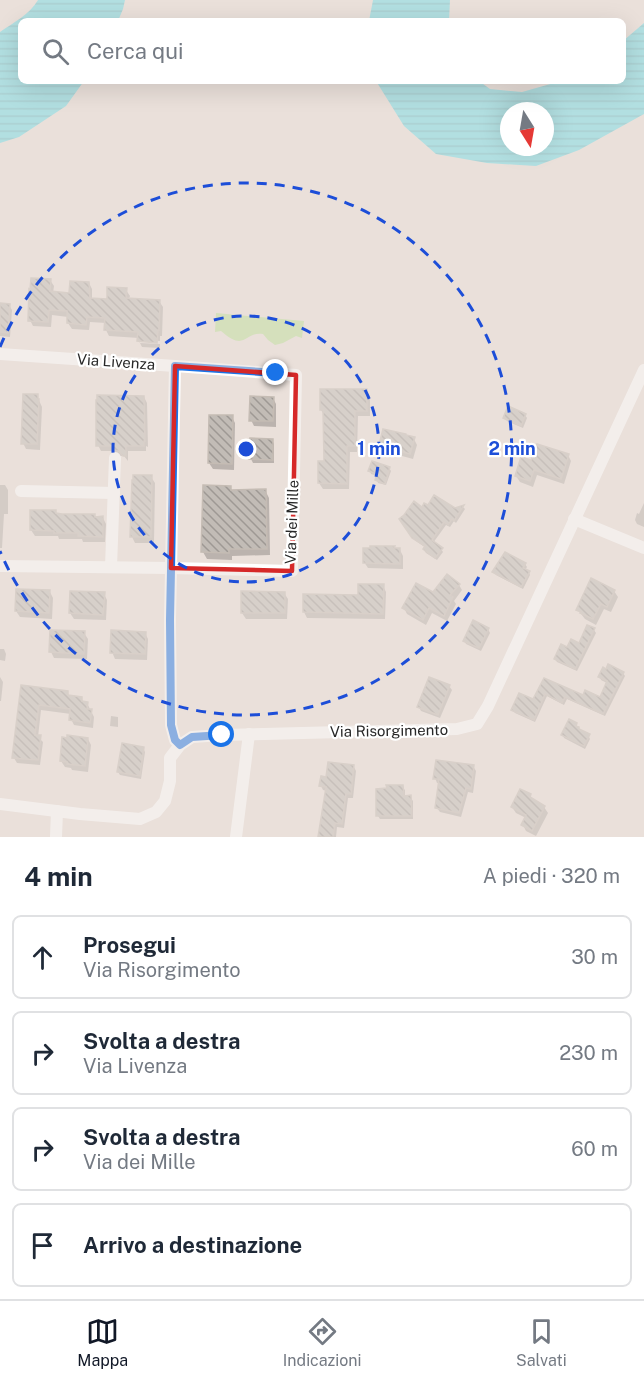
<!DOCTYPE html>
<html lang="it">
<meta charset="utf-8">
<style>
body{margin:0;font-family:"Public Sans",sans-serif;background:#f6f6f7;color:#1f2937}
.compass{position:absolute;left:500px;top:102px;width:54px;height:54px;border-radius:50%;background:#fff;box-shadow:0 6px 24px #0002;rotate:169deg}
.stop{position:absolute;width:18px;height:18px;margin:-14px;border:4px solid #1a73e8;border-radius:50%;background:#fff}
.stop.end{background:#1a73e8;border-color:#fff;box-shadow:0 2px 6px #0008}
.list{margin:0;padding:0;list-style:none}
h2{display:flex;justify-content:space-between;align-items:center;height:78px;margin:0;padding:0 24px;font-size:26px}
h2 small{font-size:20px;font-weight:400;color:#747a83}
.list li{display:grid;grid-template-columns:39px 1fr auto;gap:18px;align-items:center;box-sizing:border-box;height:84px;margin:0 12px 12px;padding:0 12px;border:2px solid #e0e1e3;border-radius:9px}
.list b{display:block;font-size:22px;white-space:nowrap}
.list p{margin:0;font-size:20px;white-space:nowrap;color:#747a83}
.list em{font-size:20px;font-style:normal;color:#747a83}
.icon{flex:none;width:33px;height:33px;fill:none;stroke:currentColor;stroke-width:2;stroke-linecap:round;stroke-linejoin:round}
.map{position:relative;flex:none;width:644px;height:837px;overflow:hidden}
.search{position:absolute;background:#fff;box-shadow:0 6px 24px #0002;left:18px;right:18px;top:18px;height:66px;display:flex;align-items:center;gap:15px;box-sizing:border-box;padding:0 21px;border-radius:9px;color:#747a83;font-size:22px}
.sheet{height:462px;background:#fff}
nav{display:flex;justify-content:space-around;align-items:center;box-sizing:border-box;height:84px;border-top:2px solid #e0e1e3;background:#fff;font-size:16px;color:#747a83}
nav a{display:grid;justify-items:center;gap:3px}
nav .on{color:#111827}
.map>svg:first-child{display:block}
</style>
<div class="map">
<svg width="644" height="837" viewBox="0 0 644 837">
<defs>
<pattern id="water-rules" width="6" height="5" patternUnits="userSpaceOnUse" patternTransform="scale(1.5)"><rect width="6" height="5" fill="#70dde9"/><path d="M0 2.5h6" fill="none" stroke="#61bec8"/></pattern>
<pattern id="building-back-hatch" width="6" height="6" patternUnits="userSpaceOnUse" patternTransform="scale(1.5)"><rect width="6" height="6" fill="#c2bcb6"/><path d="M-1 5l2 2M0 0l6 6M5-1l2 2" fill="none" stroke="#9e9994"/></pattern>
</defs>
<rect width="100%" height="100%" fill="#eae0da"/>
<!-- park -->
<path fill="#bcdf98" d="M 216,313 L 304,321 L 302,338 L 296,336 L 283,343 L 275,345 L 268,340 L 263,334 C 244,331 246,353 221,331 L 215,332 Z"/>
<!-- water -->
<g fill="url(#water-rules)" fill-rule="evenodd">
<path d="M 38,0 L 125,0 L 123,9 L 118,21 L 21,21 L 21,81 L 84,81 L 66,106 L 19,137 L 0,143 L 0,32 C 13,23 30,14 38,0 Z"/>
<polygon points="373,0 450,0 449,21 369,21"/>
<path d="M 644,23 L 644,114 L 579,150 L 536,166 L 487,163 L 436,154 L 404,126 L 376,81 L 479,81 L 490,89 L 522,92 L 561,81 L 623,81 L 623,41 ZM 509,111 L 545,111 L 545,147 L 509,147 Z"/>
</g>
<!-- shadow -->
<g fill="#0003">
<polygon points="50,280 54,286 53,293 70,294 89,283 92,289 92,299 108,301 126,290 130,296 129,299 159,301 163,307 162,336 160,336 160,341 140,340 140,343 160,344 160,348 142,347 139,341 139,338 109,336 106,330 106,323 90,322 89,330 72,329 68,323 68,317 52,315 51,327 33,326 30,320"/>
<polygon points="0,305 9,305 12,310 10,337 0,336"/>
<polygon points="366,391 370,397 370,416 358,416 357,452 350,452 349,489 323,489 319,483 319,463 325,463 324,415 321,410"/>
<polygon points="37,396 42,407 40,450 26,449 23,443"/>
<polygon points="144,397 147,403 148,447 146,446 146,451 128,451 128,461 124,456 117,456 114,451 101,451 98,445"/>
<polygon points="273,398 276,404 276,427 254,426 251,420"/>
<polygon points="525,415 527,418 523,428 507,421 505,418"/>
<polygon points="232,417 235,423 234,470 213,469 209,463"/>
<polygon points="414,439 417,445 413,459 384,451 381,445"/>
<polygon points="272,440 274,444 274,463 253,463 251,459"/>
<polygon points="568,455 571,461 564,484 537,475 533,487 520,482 516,476 532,462"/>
<polygon points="389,468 391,471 386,485 378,483 377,480 378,476 371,474 370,471"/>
<polygon points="151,477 155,483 154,543 135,543 132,537"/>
<polygon points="0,485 5,485 8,490 8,514 4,514 2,548 0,548"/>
<polygon points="230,487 232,491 265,490 269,498 270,555 232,556 232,560 207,559 203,552"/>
<polygon points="644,503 644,527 637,524 635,520 637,513 639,514"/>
<polygon points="463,507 465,509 456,523 454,521 450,527 446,525 433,543 441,549 443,552 437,560 426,553 424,550 426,548 416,541 401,519 422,509 455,510"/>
<polygon points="56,515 94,516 96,518 103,518 106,524 105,542 83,542 82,539 59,539 58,536 35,536 31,530"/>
<polygon points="400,550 403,556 403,569 368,568 364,562"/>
<polygon points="525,564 527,567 525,570 529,572 530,575 523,589 496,575 494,572"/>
<polygon points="592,580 614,591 618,597 611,612 604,609 596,625 585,619 578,610"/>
<polygon points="459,585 462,590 454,601 456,604 447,621 432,613 426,625 407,614 404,608 433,594"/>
<polygon points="383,586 386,592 385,619 307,618 304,612 304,596 359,597"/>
<polygon points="50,592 53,598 52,619 20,617 16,611"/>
<polygon points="284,593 288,599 287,619 246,619 242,613"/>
<polygon points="104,594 107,600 106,620 74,619 70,613"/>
<polygon points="488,629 490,633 481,651 466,644 464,640"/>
<polygon points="594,630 596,633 577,671 557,662 555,659 568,649 580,645"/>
<polygon points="84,633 88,639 87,659 54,658 51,652"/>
<polygon points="145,633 148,639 147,660 115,659 112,652"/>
<polygon points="0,649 4,649 6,654 5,661 0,660"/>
<polygon points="623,673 625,676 605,716 567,699 564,705 547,696 535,722 515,713 513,710 533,701 544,680 584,697 600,699 607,683 601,680 600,677"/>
<polygon points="0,677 3,682 1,701 0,701"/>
<polygon points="449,686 452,690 440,718 421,711 419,707"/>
<polygon points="22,687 67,692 70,697 81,698 84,703 87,703 94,717 93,728 74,725 71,719 71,714 41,710 38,737 43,742 40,765 17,763 14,758"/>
<polygon points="111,716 118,717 118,727 110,726"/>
<polygon points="576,724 577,728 588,735 590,739 585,749 564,738 563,735"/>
<polygon points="88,739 91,745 88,772 72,770 71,768 65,767 61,761"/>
<polygon points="143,748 145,752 141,779 120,775 118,772"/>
<polygon points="473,766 476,771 473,793 468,792 461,817 440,812 437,808 440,783 437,783 435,778"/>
<polygon points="354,767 356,771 353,798 348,798 344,828 337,827 336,837 320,837 327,791 323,790 321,786 328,779"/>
<polygon points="402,787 405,790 405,797 410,797 413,801 413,819 380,819 378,816"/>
<polygon points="530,795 533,801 544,807 548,813 536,836 526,831 523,825 526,818 516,813 512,807"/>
</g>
<!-- building -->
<g fill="url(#building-back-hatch)" stroke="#c5bcb4" stroke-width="1.5">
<polygon points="31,278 51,279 50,291 69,293 70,281 89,282 90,298 107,299 107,287 127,288 126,298 160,300 159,330 158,330 157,343 137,341 138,332 104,330 105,318 87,317 86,325 67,323 67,311 49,310 48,322 28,321 29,289 30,290"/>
<polygon points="0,303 10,304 8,333 0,332"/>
<polygon points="320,389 367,389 367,411 355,411 355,446 347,446 347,484 318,483 318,461 324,461 323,410 320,410"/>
<polygon points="23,394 38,394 38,399 39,399 37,444 21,444"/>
<polygon points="97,395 144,396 145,441 144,441 144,446 126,446 126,456 123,456 119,451 112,451 112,446 96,446 96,400 97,400"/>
<polygon points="250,396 274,397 273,421 249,421"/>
<polygon points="508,406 526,414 521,426 503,418"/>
<polygon points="209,415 233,415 232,464 208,463"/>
<polygon points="383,429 406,434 406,435 415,437 410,454 379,445"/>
<polygon points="250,438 273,439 273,460 249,459"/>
<polygon points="537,444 569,454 561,479 534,470 530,481 515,476 521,457 531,460"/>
<polygon points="372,461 390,467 385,484 375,480 377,474 368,471"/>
<polygon points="133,475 152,475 151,537 130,537 132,480 133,480"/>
<polygon points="203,485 231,486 231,490 266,489 267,549 229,549 229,553 201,552"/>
<polygon points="434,495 455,508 464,505 454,521 452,519 448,525 444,522 432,540 443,548 435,558 423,549 425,546 412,538 399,519 404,515 414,501 422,507 424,503 428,505"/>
<polygon points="30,510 56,510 56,513 62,514 95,514 95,517 103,516 103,537 78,536 78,533 54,533 54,531 30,530"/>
<polygon points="370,546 395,546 394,548 400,548 400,564 363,563 363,548 370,548"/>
<polygon points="505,552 526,563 523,568 530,571 521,587 492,572"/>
<polygon points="447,574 460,584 450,595 453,597 444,616 429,608 423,620 402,608 416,583 433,592"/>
<polygon points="591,578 615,590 607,607 601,604 593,619 580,613 581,612 576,610"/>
<polygon points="358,584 384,584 383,614 303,612 303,594 358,595"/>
<polygon points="16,589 50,590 49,613 15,611"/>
<polygon points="70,591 105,592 103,615 69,613"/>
<polygon points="241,591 285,592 285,613 241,613"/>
<polygon points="473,620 489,628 479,648 463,641"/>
<polygon points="587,625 595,628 575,669 554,659 561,644 567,647 571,639 579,643"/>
<polygon points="50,630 85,631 84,654 49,652"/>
<polygon points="111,630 146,632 145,654 110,653"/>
<polygon points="608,664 624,672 603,714 565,697 562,703 545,694 534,720 511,710 519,693 533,699 544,678 583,695 585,690 600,697 607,681 598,677 603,667 606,669"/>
<polygon points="429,677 450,685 438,715 417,707"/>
<polygon points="21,685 68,691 68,695 82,697 82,701 88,702 87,709 92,709 90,723 69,720 70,709 39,705 35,735 41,735 38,760 12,758"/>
<polygon points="569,719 577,723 576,726 579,727 579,729 590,734 584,746 561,735"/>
<polygon points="67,735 88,738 85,766 67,764 67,762 60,761 62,737 67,738"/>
<polygon points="122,743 144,747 140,776 117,772"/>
<polygon points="436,760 474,765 471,789 466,788 459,813 435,808 439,779 433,779"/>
<polygon points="328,762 354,765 351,794 346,794 342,824 335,823 333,837 318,837 326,787 319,786 321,776 326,777"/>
<polygon points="386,785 403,785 404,796 411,795 412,816 376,816 376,789 387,788"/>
<polygon points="520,789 531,794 530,797 545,806 532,831 521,825 526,815 511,807"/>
</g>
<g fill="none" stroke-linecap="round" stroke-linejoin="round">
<!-- street -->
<g stroke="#fff" stroke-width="12">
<polyline points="0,354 175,366 170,620 171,725 175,740 180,745"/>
<polyline points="21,491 114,493"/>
<polyline points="574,519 644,548"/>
<polyline points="0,566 171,568 292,571 296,375 175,366"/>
<polyline points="111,567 115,458"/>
<polyline points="0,804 80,814 140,819 156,812 165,801 170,781 170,758 180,745 192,737 222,735 457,729 477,724 488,706 644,370"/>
<polyline points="56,837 57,811"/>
<polyline points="236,837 249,734"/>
</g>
</g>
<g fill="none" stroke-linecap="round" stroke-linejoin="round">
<!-- route -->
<polyline stroke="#1a73e8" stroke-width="8" points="222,735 192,737 180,745 175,740 171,725 170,620 175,366 276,373"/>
</g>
<!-- marked area -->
<path d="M0 0H644V837H0ZM 175,366 L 296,375 L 292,571 L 171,568 Z" fill="#eae0da" fill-opacity=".55" fill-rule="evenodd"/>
<path fill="none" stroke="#d62828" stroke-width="4.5" stroke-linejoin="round" d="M 175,366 L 296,375 L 292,571 L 171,568 Z"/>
<!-- distance rings -->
<g fill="none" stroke="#1d4ed8" stroke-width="3" stroke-dasharray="10 8">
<circle cx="246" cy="449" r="133"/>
<path d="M0 347A266 266 0 1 1 0 551"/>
</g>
<g text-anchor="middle" stroke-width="4.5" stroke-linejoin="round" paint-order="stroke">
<!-- street labels -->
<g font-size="15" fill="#282828" stroke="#fff">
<text transform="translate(116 362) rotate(4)" y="5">Via Livenza</text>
<text transform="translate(292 522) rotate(-88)" y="5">Via dei Mille</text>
<text transform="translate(389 731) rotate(-1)" y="5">Via Risorgimento</text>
</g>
</g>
<circle cx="246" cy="449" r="9" fill="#1d4ed8" stroke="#fff" stroke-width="3"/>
<g font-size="18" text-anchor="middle" font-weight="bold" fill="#1d4ed8" stroke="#fff" stroke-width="4.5" stroke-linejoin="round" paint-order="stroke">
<text x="379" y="455">1 min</text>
<text x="512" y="455">2 min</text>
</g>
</svg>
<svg class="compass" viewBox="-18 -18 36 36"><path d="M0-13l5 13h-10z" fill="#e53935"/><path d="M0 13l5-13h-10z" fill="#747a83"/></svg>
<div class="stop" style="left:222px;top:735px"></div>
<div class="stop end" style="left:276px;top:373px"></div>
<div class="search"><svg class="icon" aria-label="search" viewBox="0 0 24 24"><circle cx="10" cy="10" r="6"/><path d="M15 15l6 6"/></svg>Cerca qui</div>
</div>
<section class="sheet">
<h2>4 min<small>A piedi · 320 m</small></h2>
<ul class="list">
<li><svg class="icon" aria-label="ahead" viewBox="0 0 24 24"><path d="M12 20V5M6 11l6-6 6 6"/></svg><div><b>Prosegui</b><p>Via Risorgimento</p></div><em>30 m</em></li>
<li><svg class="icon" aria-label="right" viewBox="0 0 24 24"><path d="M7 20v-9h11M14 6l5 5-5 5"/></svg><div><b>Svolta a destra</b><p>Via Livenza</p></div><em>230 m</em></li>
<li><svg class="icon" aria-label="right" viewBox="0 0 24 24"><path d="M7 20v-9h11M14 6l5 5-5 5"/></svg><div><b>Svolta a destra</b><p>Via dei Mille</p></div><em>60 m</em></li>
<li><svg class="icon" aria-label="arrive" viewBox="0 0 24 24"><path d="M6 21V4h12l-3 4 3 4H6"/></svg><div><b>Arrivo a destinazione</b></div></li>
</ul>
</section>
<nav>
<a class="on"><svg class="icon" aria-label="map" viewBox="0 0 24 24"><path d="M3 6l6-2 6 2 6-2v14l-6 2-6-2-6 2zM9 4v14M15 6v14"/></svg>Mappa</a>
<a><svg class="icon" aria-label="directions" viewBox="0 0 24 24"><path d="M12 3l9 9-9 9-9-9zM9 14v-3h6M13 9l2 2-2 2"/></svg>Indicazioni</a>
<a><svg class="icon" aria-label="saved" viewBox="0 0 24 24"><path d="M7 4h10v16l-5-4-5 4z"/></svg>Salvati</a>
</nav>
